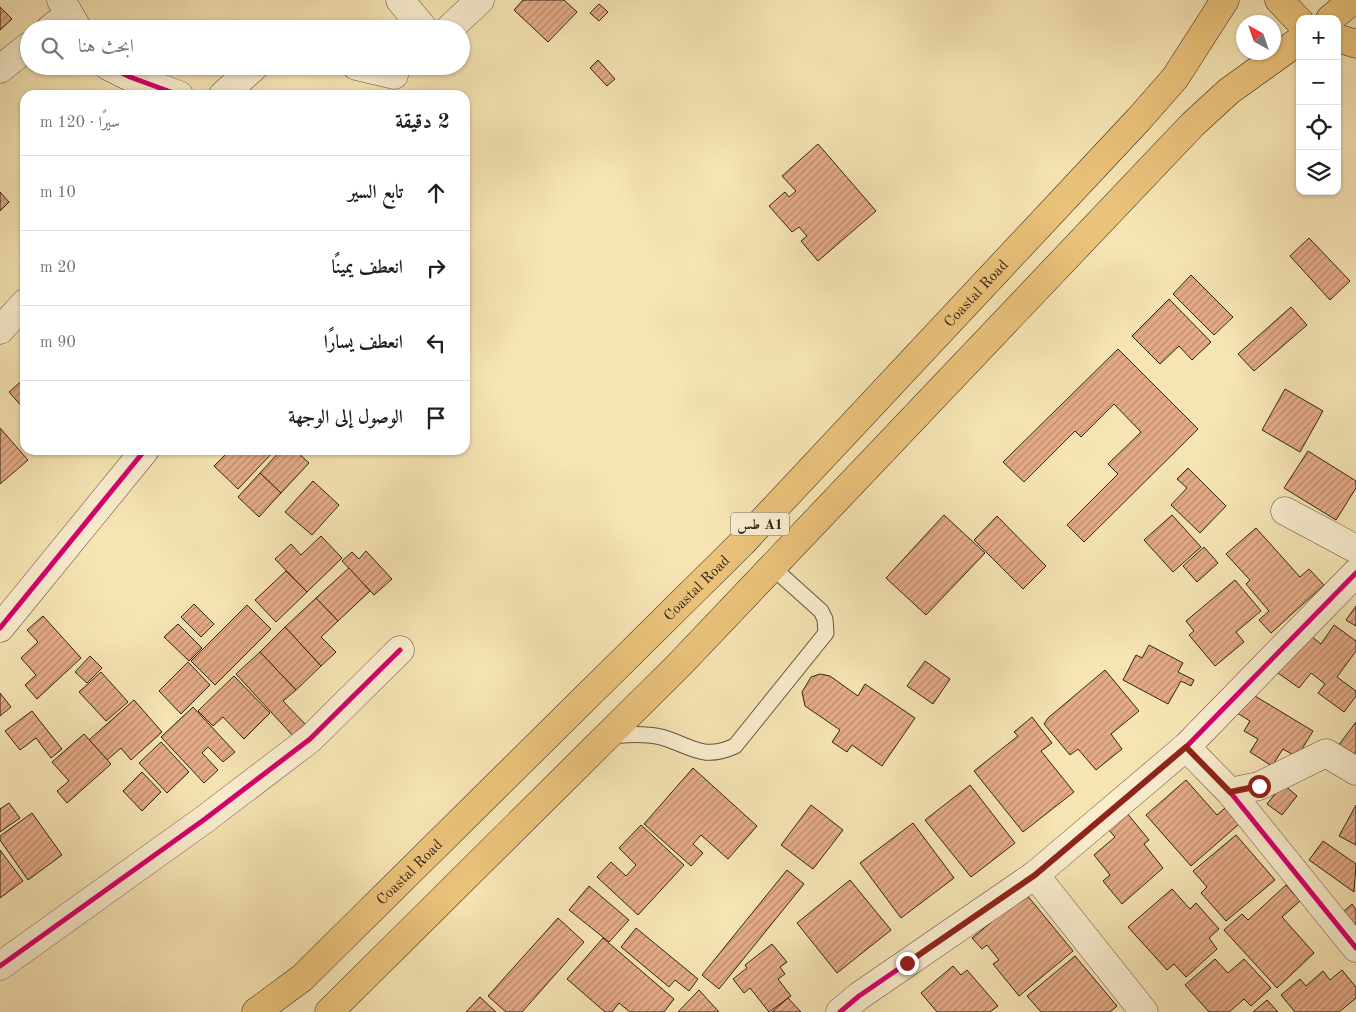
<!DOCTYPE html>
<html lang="ar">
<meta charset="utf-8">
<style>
body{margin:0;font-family:"Old Standard TT",Amiri,serif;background:#f2f2f2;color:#202124;direction:rtl}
.controls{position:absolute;right:15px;top:15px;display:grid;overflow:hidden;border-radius:10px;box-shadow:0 1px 4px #0004}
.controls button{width:45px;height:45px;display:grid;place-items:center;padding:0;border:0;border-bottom:1px solid #e0e0e0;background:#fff;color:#202124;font:25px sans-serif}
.compass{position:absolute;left:1236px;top:15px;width:45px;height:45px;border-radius:50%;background:#fff;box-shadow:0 1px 4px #0004;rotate:320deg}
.stop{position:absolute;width:15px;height:15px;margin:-11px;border:4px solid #8f2418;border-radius:50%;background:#fff}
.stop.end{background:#8f2418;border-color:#fff;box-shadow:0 1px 5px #0008}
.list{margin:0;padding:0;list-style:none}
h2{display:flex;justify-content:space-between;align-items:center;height:65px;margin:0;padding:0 20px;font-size:21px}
h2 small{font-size:16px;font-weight:400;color:#757577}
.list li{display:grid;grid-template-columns:32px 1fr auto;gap:15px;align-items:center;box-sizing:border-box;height:75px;padding:0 20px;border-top:1px solid #e0e0e0}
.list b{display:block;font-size:19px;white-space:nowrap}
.list em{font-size:16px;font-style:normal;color:#757577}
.icon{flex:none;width:28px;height:28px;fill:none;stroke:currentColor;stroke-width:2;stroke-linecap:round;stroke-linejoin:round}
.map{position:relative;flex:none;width:1356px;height:1012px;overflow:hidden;direction:ltr}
.search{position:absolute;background:#fff;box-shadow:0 1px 4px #0004;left:20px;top:20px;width:450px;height:55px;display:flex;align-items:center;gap:12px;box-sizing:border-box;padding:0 18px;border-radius:28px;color:#757577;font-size:19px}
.panel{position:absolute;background:#fff;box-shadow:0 1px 4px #0004;left:20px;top:90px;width:450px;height:365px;border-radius:15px;direction:rtl}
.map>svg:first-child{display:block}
</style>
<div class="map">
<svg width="1356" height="1012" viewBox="0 0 1356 1012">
<defs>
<pattern id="building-hatch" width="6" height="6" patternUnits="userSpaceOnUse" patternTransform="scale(1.25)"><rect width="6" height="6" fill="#e5ab87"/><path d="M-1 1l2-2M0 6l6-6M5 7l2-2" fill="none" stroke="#ba8b6d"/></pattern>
</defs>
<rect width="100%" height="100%" fill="#f6e4b3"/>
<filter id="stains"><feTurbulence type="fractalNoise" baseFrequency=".004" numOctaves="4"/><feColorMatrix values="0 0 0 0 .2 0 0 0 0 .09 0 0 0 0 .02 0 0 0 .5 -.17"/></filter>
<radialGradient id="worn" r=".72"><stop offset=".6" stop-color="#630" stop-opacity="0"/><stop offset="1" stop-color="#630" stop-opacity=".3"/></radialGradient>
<!-- building -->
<g fill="url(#building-hatch)" stroke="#2f2318">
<polygon points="523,0 564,0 577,12 548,42 514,10"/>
<polygon points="599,4 608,12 599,21 590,13"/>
<polygon points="0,7 12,19 0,30"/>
<polygon points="598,60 615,79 607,86 590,68"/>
<polygon points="818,144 876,211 818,261 801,241 807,236 799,227 792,232 769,206 785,192 789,197 796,191 782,176"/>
<polygon points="0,192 9,202 0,211"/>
<polygon points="1309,238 1350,281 1330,300 1290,256"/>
<polygon points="1191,275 1233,317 1214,335 1173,294"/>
<polygon points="1169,299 1211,342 1192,360 1179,346 1160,364 1132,336"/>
<polygon points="1291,307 1307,325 1254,371 1238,354"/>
<polygon points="1118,349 1198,429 1084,542 1067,525 1118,474 1108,464 1141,432 1114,404 1081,437 1075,431 1024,482 1003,462"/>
<polygon points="25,378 25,410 9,392"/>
<polygon points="1285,389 1323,411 1300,452 1262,430"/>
<polygon points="0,428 28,460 0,484"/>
<polygon points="230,450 275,450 238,489 214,466"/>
<polygon points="281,450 295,450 309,463 281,493 260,473"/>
<polygon points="1308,451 1356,481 1356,488 1336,520 1284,488"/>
<polygon points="1188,468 1226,506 1200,533 1171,505 1187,488 1177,479"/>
<polygon points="260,473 281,493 259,517 238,497"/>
<polygon points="313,481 339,505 312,535 285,512"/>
<polygon points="944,515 985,553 926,615 886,578"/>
<polygon points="1172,515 1201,547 1173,572 1144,540"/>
<polygon points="997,516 1046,566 1023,589 974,540"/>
<polygon points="1256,528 1300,577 1309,569 1324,585 1271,633 1259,620 1269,611 1246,584 1250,580 1226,554"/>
<polygon points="321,536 342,558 307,592 275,559 291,544 301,555"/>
<polygon points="1204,547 1218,563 1197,582 1183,566"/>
<polygon points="366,551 392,579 374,595 342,561 352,552 359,559"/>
<polygon points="349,568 370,591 338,621 316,598"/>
<polygon points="286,571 307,592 276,622 255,600"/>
<polygon points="1235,580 1261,611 1236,632 1244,642 1215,666 1189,635 1194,631 1186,621"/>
<polygon points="316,598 338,621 321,637 336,652 321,666 285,627"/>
<polygon points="194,604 214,624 201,637 181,617"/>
<polygon points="247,605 271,629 215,685 191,661"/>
<polygon points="1356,606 1356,626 1346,620"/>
<polygon points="43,616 81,658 37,699 25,685 36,675 21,658 38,642 27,630"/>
<polygon points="178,624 202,648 189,661 164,637"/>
<polygon points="1334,625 1356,641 1356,651 1337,677 1356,691 1356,696 1344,712 1318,693 1325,684 1311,673 1299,688 1278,673 1307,633 1321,644"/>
<polygon points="285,627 321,666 296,690 260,652"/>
<polygon points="1149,645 1183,663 1178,672 1194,680 1191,686 1181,681 1168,704 1123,680 1136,655 1142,658"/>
<polygon points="260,652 296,690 283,701 307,726 294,737 236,674"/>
<polygon points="90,656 102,668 87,683 75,672"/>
<polygon points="925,661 950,679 933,704 907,686"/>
<polygon points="188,662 210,685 181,714 159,691"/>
<polygon points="1105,670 1139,711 1111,734 1122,749 1096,770 1078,749 1070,755 1044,724 1048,718"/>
<polygon points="101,672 128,702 106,721 79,692"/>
<polygon points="820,674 830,676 858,696 865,684 915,718 882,766 852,745 847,752 832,742 840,730 805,706 802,692 811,677"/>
<polygon points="234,676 270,713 244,739 223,717 213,726 198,711"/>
<polygon points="0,693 11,707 0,716"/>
<polygon points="1250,693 1313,731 1297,757 1283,749 1272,766 1250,752 1258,739 1244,731 1250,721 1237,713"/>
<polygon points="134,700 162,732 131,760 121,748 107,760 89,740"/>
<polygon points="193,707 235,752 223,762 208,747 202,753 218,770 204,783 161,737"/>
<polygon points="32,711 62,749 51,758 36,738 20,750 5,731"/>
<polygon points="1032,717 1052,743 1041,751 1074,792 1023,832 974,771 1018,736 1014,732"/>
<polygon points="1356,722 1356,759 1338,746"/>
<polygon points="84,734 111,764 67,803 57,791 69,781 52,762"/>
<polygon points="161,742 189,772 167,793 139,763"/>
<polygon points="693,768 757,826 728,859 701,835 693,844 703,853 691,866 644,824"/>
<polygon points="142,772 161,792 142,811 123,791"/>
<polygon points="1186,780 1217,815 1225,808 1239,824 1191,866 1146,815"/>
<polygon points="1283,784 1297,796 1282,815 1267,804"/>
<polygon points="970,785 1015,843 971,877 925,820"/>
<polygon points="9,803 20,818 0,832 0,809"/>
<polygon points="811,805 843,830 813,869 781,845"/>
<polygon points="1356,805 1356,845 1339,836"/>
<polygon points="1126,812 1149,840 1144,844 1163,868 1122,904 1103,881 1110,875 1094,855 1115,837 1107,828"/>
<polygon points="32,813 62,855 28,880 0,840 0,836"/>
<polygon points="913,823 954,878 901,918 860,863"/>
<polygon points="641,825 684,865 638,915 597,877 611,862 626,876 636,865 619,848"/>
<polygon points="1236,835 1275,880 1226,921 1201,893 1207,887 1193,871"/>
<polygon points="1323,841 1356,864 1354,892 1309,860"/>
<polygon points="0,850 23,881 0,898"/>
<polygon points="787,870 804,884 719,989 702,975"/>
<polygon points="850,880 891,930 837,973 797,923"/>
<polygon points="1286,885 1300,901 1282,917 1314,953 1277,988 1224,930 1242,914 1248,920"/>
<polygon points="589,886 629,920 609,942 569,910"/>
<polygon points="1172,889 1190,909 1196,903 1219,929 1209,938 1217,949 1186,977 1174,964 1167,970 1128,927"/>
<polygon points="1026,894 1073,951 1019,996 993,964 999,960 987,945 982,949 972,938"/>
<polygon points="1352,904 1356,910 1356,930 1341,914"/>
<polygon points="558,918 584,942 522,1012 506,1012 488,996"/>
<polygon points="636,928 698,979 689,991 675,980 669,987 621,947"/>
<polygon points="603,938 674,999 664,1012 630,1012 619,1003 612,1012 605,1012 567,979"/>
<polygon points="772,944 787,962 780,967 785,974 778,979 791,996 769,1012 750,988 744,993 733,979 747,968 745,965"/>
<polygon points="1075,956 1117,1006 1110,1012 1041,1012 1027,996"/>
<polygon points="1215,959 1228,973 1244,959 1271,988 1251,1006 1244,999 1229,1012 1209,1012 1185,985"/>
<polygon points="953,966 961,975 967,970 998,1006 990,1012 937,1012 921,993"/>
<polygon points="1342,970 1356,987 1356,998 1339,1012 1295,1012 1281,995 1300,979 1306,986 1323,971 1330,980"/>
<polygon points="699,990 719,1012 678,1012"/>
<polygon points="480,997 496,1012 466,1012"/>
<polygon points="788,998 801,1012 772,1012"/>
<polygon points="1267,1000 1278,1012 1253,1012"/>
</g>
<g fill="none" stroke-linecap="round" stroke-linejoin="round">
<defs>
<path id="lane" d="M 610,736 C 627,734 644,733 661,737 C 692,746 702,761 735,746 L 826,633 L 825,619 L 821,611 L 772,567"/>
<g id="street">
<polyline points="61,0 78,29"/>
<polyline points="400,0 424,29"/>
<polyline points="50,29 69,14"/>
<polyline points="449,29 480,0"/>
<polyline points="108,66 130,77 179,95"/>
<polyline points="356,66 394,75"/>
<polyline points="0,69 29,46"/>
<polyline points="223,95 255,66"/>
<polyline points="0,330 25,303"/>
<polyline points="1285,511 1356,549"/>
<polyline points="0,628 145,450"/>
<polyline points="1186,747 1230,792 1356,948"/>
<polyline points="1230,792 1259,786 1326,753 1356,771"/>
<polyline points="1035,875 1144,1012"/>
<polyline points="0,966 205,819 310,739 400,650"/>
<polyline points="840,1012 859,996 1035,875 1186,747 1356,573"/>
</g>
<g id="primary">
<polyline points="1279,0 1300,22"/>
<polyline points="1337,38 1356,44"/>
</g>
<g id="highway">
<polyline points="1330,19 1353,0"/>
<path id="s1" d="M 256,1012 L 302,978 L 742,543 L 1139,119 L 1175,78 L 1225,0"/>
<polyline points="329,1012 680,664 1193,124 1229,91 1300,40"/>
</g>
</defs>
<!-- lane casing -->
<use href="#lane" stroke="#61533f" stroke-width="17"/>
<!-- street casing -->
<use href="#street" stroke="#61533f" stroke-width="29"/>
<!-- primary casing -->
<use href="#primary" stroke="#2f2318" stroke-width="29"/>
<!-- highway casing -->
<use href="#highway" stroke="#2f2318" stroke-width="29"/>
<!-- lane -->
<use href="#lane" stroke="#f9edce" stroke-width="15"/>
<!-- street -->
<use href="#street" stroke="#f9edce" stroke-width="28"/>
<!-- primary -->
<use href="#primary" stroke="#ebc27a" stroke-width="28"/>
<!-- highway -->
<use href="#highway" stroke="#ebc27a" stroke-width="28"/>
<defs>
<g id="cycleway">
<polyline points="108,66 130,77 179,95"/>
<polyline points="0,628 145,450"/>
<polyline points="1186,747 1230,792 1356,948"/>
<polyline points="0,966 205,819 310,739 400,650"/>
<polyline points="840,1012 859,996 1035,875 1186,747 1356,573"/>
</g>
</defs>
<!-- cycleway casing -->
<use href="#cycleway" stroke="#f9edce" stroke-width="8"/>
<!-- cycleway -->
<use href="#cycleway" stroke="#d6006c" stroke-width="5"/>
</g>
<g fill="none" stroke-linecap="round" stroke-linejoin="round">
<!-- route -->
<polyline stroke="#8f2418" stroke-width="6" points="907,963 1035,875 1186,747 1230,792 1259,786"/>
</g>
<g text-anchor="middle" stroke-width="4" stroke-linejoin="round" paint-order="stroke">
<!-- shield labels -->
<rect fill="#f9edce" stroke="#6c604f" stroke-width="1" x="731" y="512.5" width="58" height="23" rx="4"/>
<g font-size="14" font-weight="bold" fill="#2f2318">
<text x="760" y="529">طس A1</text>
</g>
<!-- street labels -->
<g font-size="15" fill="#2f2318" stroke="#f9edce">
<text dy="5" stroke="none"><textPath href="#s1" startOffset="1018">Coastal Road</textPath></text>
<text dy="5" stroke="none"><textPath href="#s1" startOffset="612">Coastal Road</textPath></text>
<text dy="5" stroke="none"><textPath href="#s1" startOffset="208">Coastal Road</textPath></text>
</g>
</g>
<rect width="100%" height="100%" filter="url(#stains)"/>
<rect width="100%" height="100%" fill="url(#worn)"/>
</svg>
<div class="controls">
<button>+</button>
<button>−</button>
<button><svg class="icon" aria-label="locate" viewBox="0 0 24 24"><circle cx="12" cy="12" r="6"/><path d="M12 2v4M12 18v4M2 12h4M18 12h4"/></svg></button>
<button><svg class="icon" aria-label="layers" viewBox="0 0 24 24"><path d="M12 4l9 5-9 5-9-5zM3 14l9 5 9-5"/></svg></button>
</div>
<svg class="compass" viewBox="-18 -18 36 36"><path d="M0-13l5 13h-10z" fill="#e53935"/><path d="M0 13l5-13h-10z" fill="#757577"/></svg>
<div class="stop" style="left:1259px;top:786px"></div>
<div class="stop end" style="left:907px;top:963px"></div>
<div class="search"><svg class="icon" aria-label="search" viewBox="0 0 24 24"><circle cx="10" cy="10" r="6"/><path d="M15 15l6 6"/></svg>ابحث هنا</div>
<section class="panel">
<h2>2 دقيقة<small>سيرًا · 120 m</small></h2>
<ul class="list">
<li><svg class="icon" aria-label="ahead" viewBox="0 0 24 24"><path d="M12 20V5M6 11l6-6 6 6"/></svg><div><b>تابع السير</b></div><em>10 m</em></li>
<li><svg class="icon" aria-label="right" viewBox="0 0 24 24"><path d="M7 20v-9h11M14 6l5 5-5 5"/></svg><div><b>انعطف يمينًا</b></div><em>20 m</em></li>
<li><svg class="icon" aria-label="left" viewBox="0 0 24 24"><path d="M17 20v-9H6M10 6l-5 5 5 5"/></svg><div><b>انعطف يسارًا</b></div><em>90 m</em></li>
<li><svg class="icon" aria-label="arrive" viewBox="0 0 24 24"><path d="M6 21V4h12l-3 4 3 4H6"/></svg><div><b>الوصول إلى الوجهة</b></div></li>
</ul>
</section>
</div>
